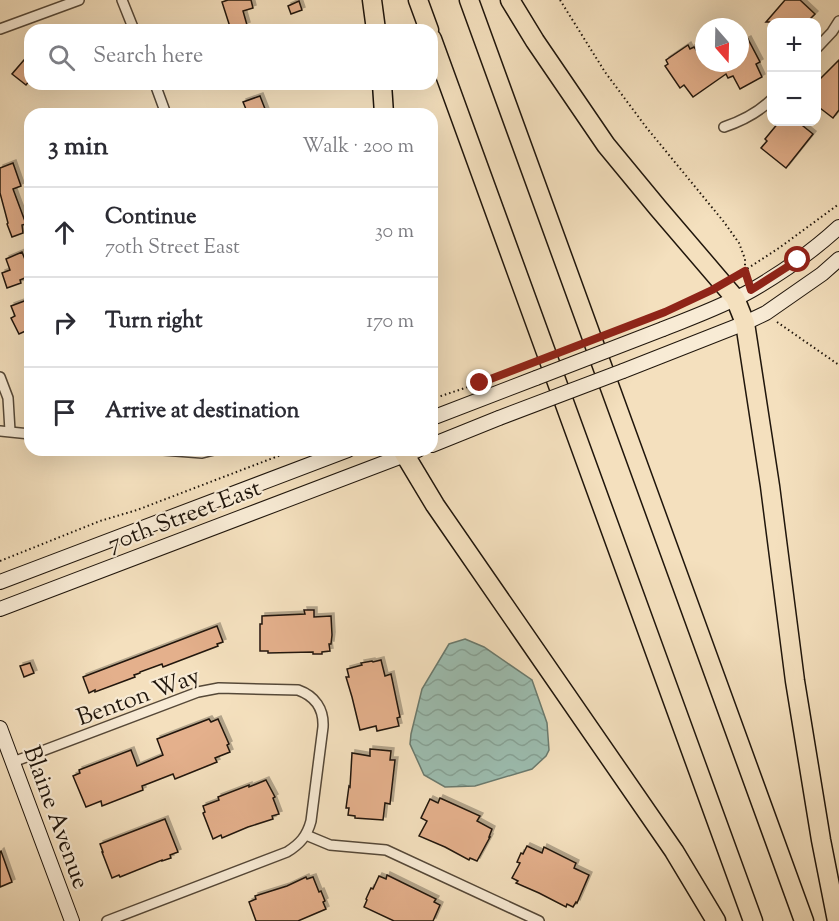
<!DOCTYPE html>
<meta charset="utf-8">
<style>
body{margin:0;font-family:"Sorts Mill Goudy",serif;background:#f7f7f7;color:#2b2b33}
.controls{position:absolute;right:18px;top:18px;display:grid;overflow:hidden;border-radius:12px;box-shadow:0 6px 24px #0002}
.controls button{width:54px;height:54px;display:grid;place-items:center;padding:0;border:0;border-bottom:2px solid #e1e1e2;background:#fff;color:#2b2b33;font:30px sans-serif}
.compass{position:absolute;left:695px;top:18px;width:54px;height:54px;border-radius:50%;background:#fff;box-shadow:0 6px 24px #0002;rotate:160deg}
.stop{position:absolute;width:18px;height:18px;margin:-14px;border:4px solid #8f2418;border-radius:50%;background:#fff}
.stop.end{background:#8f2418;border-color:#fff;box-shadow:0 2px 6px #0008}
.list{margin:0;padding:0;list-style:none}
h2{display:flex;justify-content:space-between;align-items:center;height:78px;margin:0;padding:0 24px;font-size:26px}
h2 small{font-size:20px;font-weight:400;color:#7c7c81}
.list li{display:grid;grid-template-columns:39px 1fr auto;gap:18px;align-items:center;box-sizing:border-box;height:90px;padding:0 24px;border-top:2px solid #e1e1e2}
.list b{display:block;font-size:22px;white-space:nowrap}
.list p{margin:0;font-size:20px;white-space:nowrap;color:#7c7c81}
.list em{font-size:20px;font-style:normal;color:#7c7c81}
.icon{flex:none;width:33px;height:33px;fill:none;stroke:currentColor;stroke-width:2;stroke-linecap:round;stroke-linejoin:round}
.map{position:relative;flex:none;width:839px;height:921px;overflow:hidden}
.search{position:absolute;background:#fff;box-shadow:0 6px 24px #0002;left:24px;top:24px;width:414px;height:66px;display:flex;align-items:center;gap:15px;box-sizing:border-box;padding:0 21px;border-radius:18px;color:#7c7c81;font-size:22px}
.panel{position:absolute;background:#fff;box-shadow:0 6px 24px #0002;left:24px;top:108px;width:414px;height:348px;border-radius:18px}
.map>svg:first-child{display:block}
</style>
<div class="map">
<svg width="839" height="921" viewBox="0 0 839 921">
<defs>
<pattern id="water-waves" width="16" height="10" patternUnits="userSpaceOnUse" patternTransform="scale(1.5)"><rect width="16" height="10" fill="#9cbdb0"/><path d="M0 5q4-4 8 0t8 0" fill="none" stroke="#86a296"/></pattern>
<filter id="shadow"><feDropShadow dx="3" dy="-3" stdDeviation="0" flood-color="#0004"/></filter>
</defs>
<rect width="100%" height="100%" fill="#f4e0be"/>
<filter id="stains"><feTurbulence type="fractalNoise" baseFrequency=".00333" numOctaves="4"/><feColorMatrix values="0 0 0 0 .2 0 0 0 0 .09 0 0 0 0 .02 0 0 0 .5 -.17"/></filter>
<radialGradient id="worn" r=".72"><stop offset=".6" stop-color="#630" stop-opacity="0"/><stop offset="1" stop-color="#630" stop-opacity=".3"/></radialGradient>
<!-- water -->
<polygon fill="url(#water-waves)" stroke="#6a7a6e" stroke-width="1.5" points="465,639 484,647 532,680 547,723 549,750 546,756 532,769 475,786 445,787 424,775 410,744 411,734 422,689 449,644"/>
<!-- building -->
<g fill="#e4b08c" stroke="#20160c" stroke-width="1.5" filter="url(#shadow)">
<polygon points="228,0 251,0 253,8 243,11 247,25 231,30 222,2"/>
<polygon points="785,0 800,0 815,14 807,22 766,22"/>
<polygon points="299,1 302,10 291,14 288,6"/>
<polygon points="748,39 760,62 756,64 762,77 740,89 733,76 728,78 726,74 693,97 684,85 680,88 665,66 668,64 666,60 688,45 690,49 694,47 704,61 704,63 740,63 740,43"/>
<polygon points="30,53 30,80 26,85 12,74"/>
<polygon points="839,60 839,110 833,118 816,105 816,83"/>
<polygon points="260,96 267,114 248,114 243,102"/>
<polygon points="779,122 798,122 813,134 786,168 761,148 767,141 765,139"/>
<polygon points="13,163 21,186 13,189 26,224 22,225 23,233 12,237 7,224 8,223 0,193 0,168"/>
<polygon points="22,252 30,272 30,276 20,280 21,283 7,288 2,273 10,270 6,259"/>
<polygon points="27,300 30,306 30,329 19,334 11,318 15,316 11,306"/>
<polygon points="304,610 314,610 314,617 331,616 332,635 331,644 329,644 330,651 322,652 322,654 313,654 313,652 268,653 268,651 260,651 260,624 262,624 262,616 305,614"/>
<polygon points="217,626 223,642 217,644 218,646 163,667 162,664 140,672 140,673 134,675 135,677 95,692 95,690 89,693 83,677"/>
<polygon points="381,660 385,676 391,674 400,717 397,718 399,726 377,731 376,726 360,730 352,697 346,677 349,677 347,669 362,665 361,663 372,661 373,662"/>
<polygon points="30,663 34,673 24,677 20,666"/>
<polygon points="209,719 211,722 218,719 229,744 227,745 230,752 215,758 217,762 175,779 173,774 150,783 142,786 143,790 102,806 101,801 86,807 73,776 80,773 79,770 131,750 137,766 163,755 157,739"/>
<polygon points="370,749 391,751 390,760 395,760 390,804 385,803 383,820 355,818 355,816 348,815 349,808 346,808 349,786 350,787 352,753 370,756"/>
<polygon points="266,780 275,797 273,798 279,814 272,816 273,819 248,827 222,838 221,835 213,839 203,813 205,812 203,806 219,800 218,797 249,785 249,787"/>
<polygon points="440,798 480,816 477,821 492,829 489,837 490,837 477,861 470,858 469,860 445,847 419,836 427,821 421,818 430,799 438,803"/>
<polygon points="165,819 178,852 170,855 171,858 162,861 162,860 120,877 119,875 112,878 102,852 103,852 100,844"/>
<polygon points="527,846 542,853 544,847 576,863 574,868 589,875 577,903 576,902 573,907 567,904 566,907 539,893 516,883 518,881 512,878 520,863 517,862 521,853 523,854"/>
<polygon points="1,851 12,882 0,887 0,852"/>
<polygon points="387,875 436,899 434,902 440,905 433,921 394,921 364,907 367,900 366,899 371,888 373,889 379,876 386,879"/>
<polygon points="306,877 307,879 313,877 319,892 321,891 325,901 323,902 326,909 298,921 256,921 249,902 256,899 255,896 287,886"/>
</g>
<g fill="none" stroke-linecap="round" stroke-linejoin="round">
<defs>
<g id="street">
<polyline points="122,0 134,30"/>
<polyline points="0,29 79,0"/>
<polyline points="816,49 832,32 839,21"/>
<polyline points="155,84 166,114"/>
<path d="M 724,127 C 742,121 758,113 772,99"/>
<polyline points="0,377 8,398 10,431"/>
<polyline points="0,431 30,434"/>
<polyline points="163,450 202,453 214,450"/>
<path d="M 13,762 L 198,692 L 219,688 L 298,690 C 315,696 324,709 323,727 L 311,821 C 307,836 300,844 287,852 L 107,921"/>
<polyline points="306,835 330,845 386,850 539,921"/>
</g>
<g id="secondary">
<path d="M 663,329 C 693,317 724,306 752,290 C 783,272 813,251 839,227"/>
<polyline points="623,371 745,323 766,313 822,274 839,259"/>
<polyline points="432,418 536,378"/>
<polyline points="432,445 499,418"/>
<polyline points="0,582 348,450"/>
<polyline points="0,609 418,450"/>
<polyline points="0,728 72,921"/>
</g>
<g id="highway">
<polyline points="372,0 376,30"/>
<polyline points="418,0 429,30"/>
<polyline points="469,0 804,921"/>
<polyline points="510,0 535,41 606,145 658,208 735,298 745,323 770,486 795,681 821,840 837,921"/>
<polyline points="432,39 753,921"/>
<polyline points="382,84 384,114"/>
<polyline points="402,450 435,505 674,851 716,921"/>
</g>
</defs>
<!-- street casing -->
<use href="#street" stroke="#554838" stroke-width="12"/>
<!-- secondary casing -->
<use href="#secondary" stroke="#20160c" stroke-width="16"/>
<!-- highway casing -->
<use href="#highway" stroke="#20160c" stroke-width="21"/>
<!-- path -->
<g stroke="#20160c" stroke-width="2" stroke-dasharray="1.5 3" stroke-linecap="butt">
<polyline points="560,0 605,72 646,127 724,222 739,243 745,259 745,271 747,278"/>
<polyline points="736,276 779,248 839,204"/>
<polyline points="665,312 710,291"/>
<polyline points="777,322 839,365"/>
<polyline points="432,399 480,383"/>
<polyline points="0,561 100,521 137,510 294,450"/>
</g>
<!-- street -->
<use href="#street" stroke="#f8ebd5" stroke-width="9"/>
<!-- secondary -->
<use href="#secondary" stroke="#f8ebd5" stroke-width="14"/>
<!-- highway -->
<use href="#highway" stroke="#f4e0be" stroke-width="18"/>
<defs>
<g id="secondary-bridge">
<polyline points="536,378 663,329"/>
<polyline points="499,418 623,371"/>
</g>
</defs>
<!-- secondary-bridge casing -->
<use href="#secondary-bridge" stroke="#20160c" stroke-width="16" stroke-linecap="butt"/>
<!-- path-bridge -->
<polyline stroke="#20160c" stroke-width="2" stroke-dasharray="1.5 3" stroke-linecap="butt" points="480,383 665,312"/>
<!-- secondary-bridge -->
<use href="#secondary-bridge" stroke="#f8ebd5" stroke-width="14"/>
</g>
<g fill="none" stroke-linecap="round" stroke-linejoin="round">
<!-- route -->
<polyline stroke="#8f2418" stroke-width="8" points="480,383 665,312 712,290 745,271 751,290 798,260"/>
</g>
<g text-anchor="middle" stroke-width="4.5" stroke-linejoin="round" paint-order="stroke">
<!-- street labels -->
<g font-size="24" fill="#20160c" stroke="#f8ebd5">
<text transform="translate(184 515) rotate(-21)" y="8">70th Street East</text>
<text transform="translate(138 696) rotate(-20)" y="8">Benton Way</text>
<text transform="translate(57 817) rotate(70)" y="8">Blaine Avenue</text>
</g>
</g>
<rect width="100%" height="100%" filter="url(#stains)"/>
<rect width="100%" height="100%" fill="url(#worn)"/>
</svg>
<div class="controls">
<button>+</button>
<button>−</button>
</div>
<svg class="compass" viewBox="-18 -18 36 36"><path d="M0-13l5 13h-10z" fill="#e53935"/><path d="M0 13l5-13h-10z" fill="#7c7c81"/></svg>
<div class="stop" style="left:798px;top:260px"></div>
<div class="stop end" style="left:480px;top:383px"></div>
<div class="search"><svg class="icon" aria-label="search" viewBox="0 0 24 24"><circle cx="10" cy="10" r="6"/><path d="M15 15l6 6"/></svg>Search here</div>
<section class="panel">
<h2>3 min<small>Walk · 200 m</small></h2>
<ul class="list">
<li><svg class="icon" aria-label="ahead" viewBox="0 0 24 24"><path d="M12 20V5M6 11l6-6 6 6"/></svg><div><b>Continue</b><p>70th Street East</p></div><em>30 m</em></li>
<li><svg class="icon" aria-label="right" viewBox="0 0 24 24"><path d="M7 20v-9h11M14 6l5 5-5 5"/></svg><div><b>Turn right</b></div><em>170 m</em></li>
<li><svg class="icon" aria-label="arrive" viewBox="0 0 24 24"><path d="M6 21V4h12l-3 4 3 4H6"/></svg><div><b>Arrive at destination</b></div></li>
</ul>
</section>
</div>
